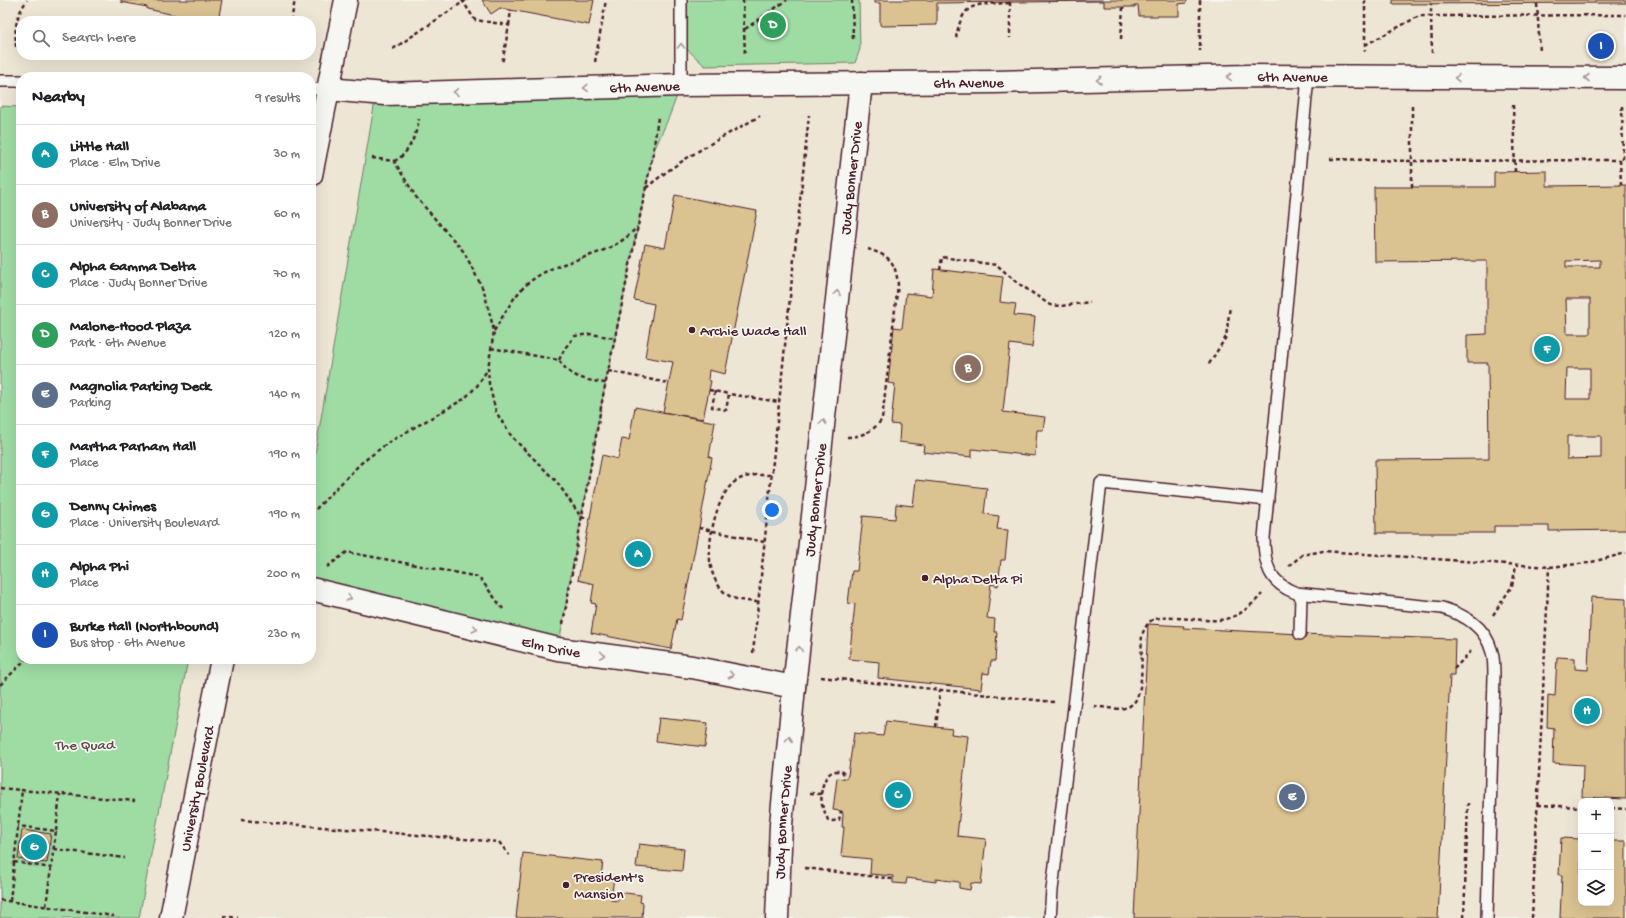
<!DOCTYPE html>
<meta charset="utf-8">
<style>
body{margin:0;font-family:"Gochi Hand",sans-serif;background:#f6f6f6;color:#202124}
.controls{position:absolute;right:12px;bottom:12px;display:grid;overflow:hidden;border-radius:8px;box-shadow:0 4px 16px #0002}
.controls button{width:36px;height:36px;display:grid;place-items:center;padding:0;border:0;border-bottom:1px solid #e0e0e0;background:#fff;color:#202124;font:20px sans-serif}
.you{position:absolute;left:772px;top:510px;width:14px;height:14px;margin:-10px;border:3px solid #fff;border-radius:50%;background:#1a73e8;box-shadow:0 0 0 6px #1a73e833}
.badge{display:grid;place-items:center;width:26px;height:26px;border-radius:50%;background:#7c3aed;color:#fff;font-size:13px;font-weight:700}
.pin{position:absolute;translate:-50% -50%;border:2px solid #fff;box-shadow:0 1px 4px #0006}
.list{margin:0;padding:0;list-style:none}
h2{display:flex;justify-content:space-between;align-items:center;height:52px;margin:0;padding:0 16px;font-size:17px}
h2 small{font-size:13px;font-weight:400;color:#757577}
.list li{display:grid;grid-template-columns:26px 1fr auto;gap:12px;align-items:center;box-sizing:border-box;height:60px;padding:0 16px;border-top:1px solid #e0e0e0}
.list b{display:block;font-size:15px;white-space:nowrap}
.list p{margin:0;font-size:13px;white-space:nowrap;color:#757577}
.list em{font-size:13px;font-style:normal;color:#757577}
.icon{flex:none;width:22px;height:22px;fill:none;stroke:currentColor;stroke-width:2;stroke-linecap:round;stroke-linejoin:round}
.map{position:relative;flex:none;width:1626px;height:918px;overflow:hidden}
.search{position:absolute;background:#fff;box-shadow:0 4px 16px #0002;left:16px;top:16px;width:300px;height:44px;display:flex;align-items:center;gap:10px;box-sizing:border-box;padding:0 14px;border-radius:16px;color:#757577;font-size:15px}
.panel{position:absolute;background:#fff;box-shadow:0 4px 16px #0002;left:16px;top:72px;width:300px;height:592px;border-radius:16px}
.map>svg:first-child{display:block}
</style>
<div class="map">
<svg width="1626" height="918" viewBox="0 0 1626 918">
<rect width="100%" height="100%" fill="#f6f6f2"/>
<filter id="ink" filterUnits="userSpaceOnUse"><feTurbulence type="fractalNoise" baseFrequency=".025" numOctaves="2"/><feDisplacementMap in="SourceGraphic" scale="8" xChannelSelector="R" yChannelSelector="G"/><feConvolveMatrix kernelMatrix="1 2 1 2 8 2 1 2 1" color-interpolation-filters="sRGB"/></filter>
<g filter="url(#ink)">
<!-- built -->
<path fill="#eee6d5" fill-rule="evenodd" d="M 0,0 L 1626,0 L 1626,918 L 0,918 ZM 21,21 L 311,21 L 311,55 L 21,55 ZM 21,77 L 311,77 L 311,659 L 21,659 ZM 1581,801 L 1611,801 L 1611,903 L 1581,903 Z"/>
<!-- green -->
<g fill="#9edca4" stroke="#747e68">
<polygon points="687,0 859,0 860,49 855,63 705,66 687,49"/>
<polygon points="681,85 669,117 653,153 603,396 558,649 311,589 311,477 376,95"/>
<polygon points="0,106 21,107 21,659 188,659 139,918 0,918"/>
</g>
<!-- building -->
<g fill="#dac291" stroke="#4a1f2b" fill-rule="evenodd">
<polygon points="121,0 222,0 218,21 193,16 193,19 147,9 147,7 121,2"/>
<polygon points="482,0 594,0 589,25 500,8 491,14"/>
<polygon points="874,0 1187,0 1187,1 1186,3 1179,4 1179,16 1139,16 1138,5 1135,5 1135,7 1104,7 1104,1 937,3 937,25 882,26 880,25 880,3 874,3"/>
<polygon points="1393,0 1626,0 1626,3 1393,4"/>
<path d="M 1547,171 L 1547,186 L 1626,185 L 1626,530 L 1549,531 L 1549,526 L 1494,526 L 1494,533 L 1376,533 L 1375,460 L 1489,459 L 1488,363 L 1467,363 L 1467,335 L 1487,334 L 1487,261 L 1375,262 L 1374,187 L 1494,187 L 1494,172 ZM 1600,260 L 1600,267 L 1566,267 L 1566,261 ZM 1566,299 L 1590,299 L 1590,334 L 1567,334 ZM 1567,368 L 1590,368 L 1590,399 L 1566,399 ZM 1567,436 L 1601,436 L 1601,458 L 1567,459 Z"/>
<polygon points="675,195 757,211 725,374 709,370 708,380 711,381 703,419 663,412 673,362 645,357 654,304 634,300 645,244 665,248"/>
<polygon points="934,269 1003,277 1000,302 1016,304 1014,315 1035,317 1032,347 1010,344 1003,412 1045,417 1043,430 1037,430 1035,456 972,449 972,457 923,452 924,445 899,442 900,425 891,424 895,384 888,383 894,327 902,328 906,293 932,296"/>
<polygon points="635,407 715,422 709,457 712,458 699,528 681,620 677,619 671,649 591,633 596,604 591,603 594,584 578,580 602,455 618,459 622,439 629,440"/>
<polygon points="916,480 987,488 984,514 999,516 997,529 1008,530 1005,560 1001,560 998,586 991,584 987,618 995,619 994,632 997,632 995,661 991,661 989,674 983,673 981,689 878,678 879,662 849,659 855,604 848,603 852,571 857,571 863,516 895,519 896,504 913,506"/>
<polygon points="1591,597 1626,599 1626,799 1582,797 1583,765 1553,763 1554,728 1547,727 1548,695 1555,696 1557,657 1575,658 1575,669 1588,670"/>
<polygon points="1148,624 1184,626 1183,628 1300,634 1455,639 1454,675 1450,675 1438,918 1134,918"/>
<polygon points="659,718 708,723 705,747 656,741"/>
<polygon points="886,721 952,729 951,734 968,736 957,836 986,839 981,884 971,883 970,890 959,888 959,882 936,879 936,882 907,878 906,884 893,883 893,876 870,874 871,859 841,856 844,827 842,827 843,814 842,811 833,810 837,778 846,779 848,775 854,733 883,736"/>
<polygon points="22,830 51,834 47,863 18,859"/>
<polygon points="1561,838 1581,839 1581,903 1611,903 1611,841 1626,841 1626,918 1560,918 1562,875 1559,875"/>
<polygon points="639,844 684,849 682,871 636,867"/>
<polygon points="523,853 603,862 601,876 614,877 611,900 618,901 618,892 641,895 640,902 643,903 642,918 516,918"/>
</g>
<g fill="none" stroke-linecap="round" stroke-linejoin="round">
<defs>
<g id="lane">
<polyline points="681,0 681,85"/>
<path d="M 1308,77 L 1264,538 C 1264,564 1269,583 1296,593 L 1442,608 C 1465,615 1485,626 1492,652 C 1494,659 1494,669 1494,677 L 1487,918"/>
<polyline points="0,81 21,81"/>
<polyline points="311,89 328,89"/>
<polyline points="1300,634 1301,594"/>
<polyline points="1050,918 1052,890 1101,483 1268,500"/>
</g>
<g id="street">
<path id="s1" d="M 328,89 L 385,94 L 681,85 L 995,82 L 1250,76 L 1626,78"/>
<path id="s2" d="M 311,589 L 558,649 L 692,667 L 794,687"/>
<path id="s3" d="M 777,918 L 781,825 L 794,687 L 861,83"/>
</g>
<g id="secondary">
<polyline points="311,175 346,0"/>
<path id="s4" d="M 171,918 L 222,659"/>
</g>
</defs>
<!-- lane casing -->
<use href="#lane" stroke="#4a1f2b" stroke-width="14"/>
<!-- street casing -->
<use href="#street" stroke="#4a1f2b" stroke-width="25"/>
<!-- secondary casing -->
<use href="#secondary" stroke="#4a1f2b" stroke-width="25"/>
<!-- path -->
<g stroke="#4a1f2b" stroke-width="2.5" stroke-dasharray="4 3" stroke-linecap="butt">
<polyline points="462,0 475,20 509,25 502,64"/>
<polyline points="743,0 745,56"/>
<polyline points="852,0 853,39"/>
<polyline points="1200,0 1200,51"/>
<polyline points="1365,0 1365,51"/>
<polyline points="1010,2 1010,38"/>
<polyline points="1537,4 1540,52"/>
<polyline points="291,21 295,0"/>
<polyline points="509,25 511,10"/>
<polyline points="745,29 787,0"/>
<path d="M 956,38 C 963,0 975,5 1010,3"/>
<polyline points="1121,39 1123,7"/>
<polyline points="1365,45 1419,16 1431,16 1431,4"/>
<path d="M 16,47 C 15,26 15,18 27,0"/>
<polyline points="393,49 466,0"/>
<polyline points="1432,53 1431,16 1626,15"/>
<polyline points="595,62 606,0"/>
<polyline points="1513,105 1515,172"/>
<polyline points="372,158 394,161 416,197 464,252 484,291 494,331 488,368 489,384 496,412 512,437 557,482 581,517 590,519"/>
<polyline points="1330,159 1412,161 1623,160 1622,104"/>
<polyline points="1620,160 1621,185"/>
<path d="M 394,161 C 408,156 417,133 419,119"/>
<polyline points="1412,187 1412,106"/>
<path d="M 646,188 C 680,159 721,138 760,116"/>
<polyline points="940,270 942,257 997,265 1015,281 1050,305 1061,306 1090,302"/>
<path d="M 494,331 C 504,315 512,298 525,286 C 553,259 594,261 624,239 C 629,236 633,231 637,227"/>
<path d="M 491,348 L 559,360 C 570,378 586,380 605,383"/>
<polyline points="559,360 565,348 575,336 591,334 614,338"/>
<polyline points="1209,364 1226,337 1230,306"/>
<polyline points="608,371 668,383"/>
<polyline points="709,390 729,394"/>
<polyline points="715,391 712,407 726,410 729,394 779,402"/>
<path d="M 847,437 C 861,437 874,431 882,419 L 898,284 C 895,260 889,256 868,249"/>
<polyline points="311,514 360,464 389,442 464,399 477,386 488,369"/>
<polyline points="699,528 764,542"/>
<polyline points="1289,566 1302,555 1323,551 1549,567 1588,563 1626,553"/>
<polyline points="327,567 347,552 479,577 503,609"/>
<path d="M 758,602 C 749,601 736,601 728,595 C 719,589 713,578 711,567 C 706,545 716,494 736,481 C 747,474 759,475 771,475"/>
<polyline points="1493,615 1512,586 1516,565"/>
<polyline points="563,624 603,396 653,153 658,117"/>
<polyline points="753,653 809,115"/>
<polyline points="1454,669 1471,651"/>
<polyline points="821,677 1054,702"/>
<polyline points="0,685 26,659"/>
<path d="M 1094,706 C 1105,707 1122,712 1131,705 C 1146,696 1140,652 1142,636 C 1143,631 1146,626 1149,622 C 1158,616 1165,618 1175,618 C 1217,620 1231,628 1262,594"/>
<polyline points="936,727 940,690"/>
<polyline points="0,788 135,801"/>
<polyline points="810,793 821,794 822,805 828,820 833,821 839,820 841,811"/>
<path d="M 821,794 C 823,781 828,767 843,772 L 844,779"/>
<polyline points="1538,805 1581,807"/>
<polyline points="1611,808 1626,809"/>
<polyline points="241,820 499,842 509,855"/>
<polyline points="56,831 60,794"/>
<polyline points="54,849 125,858"/>
<polyline points="14,862 51,868 56,831 18,826"/>
<polyline points="805,868 893,879"/>
<polyline points="0,900 114,916"/>
<polyline points="10,901 22,790"/>
<polyline points="46,906 51,868"/>
<polyline points="223,916 238,918"/>
<polyline points="1464,918 1468,803"/>
<polyline points="1532,918 1549,567"/>
</g>
<!-- lane -->
<use href="#lane" stroke="#f6f6f2" stroke-width="11"/>
<!-- street -->
<use href="#street" stroke="#f6f6f2" stroke-width="22"/>
<!-- secondary -->
<use href="#secondary" stroke="#f6f6f2" stroke-width="22"/>
</g>
<!-- one-way arrows -->
<defs><path id="oneway-chevron" d="M-2-3.5L2.5 0L-2 3.5" fill="none" stroke-width="1.6" stroke-linecap="round" stroke-linejoin="round"/></defs>
<g stroke="#a99598">
<use href="#oneway-chevron" transform="translate(681 46) rotate(-90)"/>
<use href="#oneway-chevron" transform="translate(1229 77) rotate(179)"/>
<use href="#oneway-chevron" transform="translate(1457 78) rotate(-179)"/>
<use href="#oneway-chevron" transform="translate(1587 78) rotate(180)"/>
<use href="#oneway-chevron" transform="translate(1099 80) rotate(179)"/>
<use href="#oneway-chevron" transform="translate(586 88) rotate(178)"/>
<use href="#oneway-chevron" transform="translate(456 92) rotate(178)"/>
<use href="#oneway-chevron" transform="translate(837 293) rotate(-84)"/>
<use href="#oneway-chevron" transform="translate(823 422) rotate(-84)"/>
<use href="#oneway-chevron" transform="translate(349 598) rotate(14)"/>
<use href="#oneway-chevron" transform="translate(475 629) rotate(14)"/>
<use href="#oneway-chevron" transform="translate(799 649) rotate(-84)"/>
<use href="#oneway-chevron" transform="translate(602 655) rotate(8)"/>
<use href="#oneway-chevron" transform="translate(731 675) rotate(12)"/>
<use href="#oneway-chevron" transform="translate(789 739) rotate(-85)"/>
</g>
</g>
<!-- markers -->
<g fill="#4a1f2b" stroke="#f6f6f2" stroke-width="1.5">
<circle cx="692" cy="330" r="4"/>
<circle cx="925" cy="578" r="4"/>
<circle cx="566" cy="885" r="4"/>
</g>
<g text-anchor="middle" stroke-width="3.5" stroke-linejoin="round" paint-order="stroke">
<!-- street labels -->
<g font-size="15" fill="#4a1f2b" stroke="#f6f6f2">
<text dy="5" stroke="none"><textPath href="#s1" startOffset="965">6th Avenue</textPath></text>
<text dy="5" stroke="none"><textPath href="#s1" startOffset="641">6th Avenue</textPath></text>
<text dy="5" stroke="none"><textPath href="#s1" startOffset="317">6th Avenue</textPath></text>
<text dy="5" stroke="none"><textPath href="#s3" startOffset="744">Judy Bonner Drive</textPath></text>
<text dy="5" stroke="none"><textPath href="#s3" startOffset="420">Judy Bonner Drive</textPath></text>
<text dy="5" stroke="none"><textPath href="#s2" startOffset="247">Elm Drive</textPath></text>
<text dy="5" stroke="none"><textPath href="#s4" startOffset="132">University Boulevard</textPath></text>
<text dy="5" stroke="none"><textPath href="#s3" startOffset="96">Judy Bonner Drive</textPath></text>
</g>
<!-- poi labels -->
<g font-size="15" fill="#4a1f2b" stroke="#f6f6f2" text-anchor="start">
<text x="700" y="335">Archie Wade Hall</text>
<text x="933" y="583">Alpha Delta Pi</text>
<text x="574" y="881">President's<tspan x="574" dy="17">Mansion</tspan></text>
</g>
<!-- park labels -->
<g font-size="15" fill="#5f4e49" stroke="#f6f6f2">
<text x="85" y="749">The Quad</text>
</g>
</g>
</svg>
<div class="controls">
<button>+</button>
<button>−</button>
<button><svg class="icon" aria-label="layers" viewBox="0 0 24 24"><path d="M12 4l9 5-9 5-9-5zM3 14l9 5 9-5"/></svg></button>
</div>
<div class="you"></div>
<div class="pin badge" style="left:638px;top:554px;background:#0f9aa8">A</div>
<div class="pin badge" style="left:968px;top:368px;background:#8d6e63">B</div>
<div class="pin badge" style="left:898px;top:795px;background:#0f9aa8">C</div>
<div class="pin badge" style="left:773px;top:25px;background:#2e9e5b">D</div>
<div class="pin badge" style="left:1292px;top:797px;background:#5c6f8a">E</div>
<div class="pin badge" style="left:1547px;top:349px;background:#0f9aa8">F</div>
<div class="pin badge" style="left:34px;top:847px;background:#0f9aa8">G</div>
<div class="pin badge" style="left:1587px;top:711px;background:#0f9aa8">H</div>
<div class="pin badge" style="left:1601px;top:46px;background:#1a4fb4">I</div>
<div class="search"><svg class="icon" aria-label="search" viewBox="0 0 24 24"><circle cx="10" cy="10" r="6"/><path d="M15 15l6 6"/></svg>Search here</div>
<section class="panel">
<h2>Nearby<small>9 results</small></h2>
<ul class="list">
<li><span class="badge" style="background:#0f9aa8">A</span><div><b>Little Hall</b><p>Place · Elm Drive</p></div><em>30 m</em></li>
<li><span class="badge" style="background:#8d6e63">B</span><div><b>University of Alabama</b><p>University · Judy Bonner Drive</p></div><em>60 m</em></li>
<li><span class="badge" style="background:#0f9aa8">C</span><div><b>Alpha Gamma Delta</b><p>Place · Judy Bonner Drive</p></div><em>70 m</em></li>
<li><span class="badge" style="background:#2e9e5b">D</span><div><b>Malone-Hood Plaza</b><p>Park · 6th Avenue</p></div><em>120 m</em></li>
<li><span class="badge" style="background:#5c6f8a">E</span><div><b>Magnolia Parking Deck</b><p>Parking</p></div><em>140 m</em></li>
<li><span class="badge" style="background:#0f9aa8">F</span><div><b>Martha Parham Hall</b><p>Place</p></div><em>190 m</em></li>
<li><span class="badge" style="background:#0f9aa8">G</span><div><b>Denny Chimes</b><p>Place · University Boulevard</p></div><em>190 m</em></li>
<li><span class="badge" style="background:#0f9aa8">H</span><div><b>Alpha Phi</b><p>Place</p></div><em>200 m</em></li>
<li><span class="badge" style="background:#1a4fb4">I</span><div><b>Burke Hall (Northbound)</b><p>Bus stop · 6th Avenue</p></div><em>230 m</em></li>
</ul>
</section>
</div>
